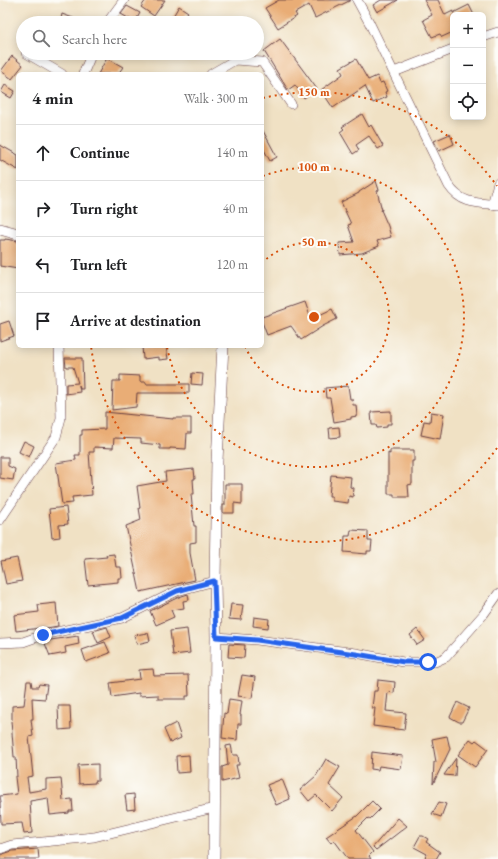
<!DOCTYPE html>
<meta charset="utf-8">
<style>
body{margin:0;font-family:"EB Garamond",serif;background:#f6f6f6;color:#202124}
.controls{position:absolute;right:12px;top:12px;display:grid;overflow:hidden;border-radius:6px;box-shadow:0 2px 10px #0003}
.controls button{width:36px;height:36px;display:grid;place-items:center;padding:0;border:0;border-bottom:1px solid #e0e0e0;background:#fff;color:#202124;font:20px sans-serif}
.stop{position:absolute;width:12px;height:12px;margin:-9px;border:3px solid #2563eb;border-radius:50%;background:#fff}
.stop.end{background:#2563eb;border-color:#fff;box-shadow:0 1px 4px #0008}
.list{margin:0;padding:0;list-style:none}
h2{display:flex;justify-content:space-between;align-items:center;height:52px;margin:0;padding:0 16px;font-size:17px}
h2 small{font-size:13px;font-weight:400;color:#757577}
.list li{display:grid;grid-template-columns:26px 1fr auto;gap:12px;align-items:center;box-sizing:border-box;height:56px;padding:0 16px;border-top:1px solid #e0e0e0}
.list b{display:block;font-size:15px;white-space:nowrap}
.list em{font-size:13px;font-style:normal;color:#757577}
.icon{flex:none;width:22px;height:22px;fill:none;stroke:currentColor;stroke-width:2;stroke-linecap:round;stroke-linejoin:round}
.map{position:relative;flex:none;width:498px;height:859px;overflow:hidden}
.search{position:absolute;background:#fff;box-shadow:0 2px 10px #0003;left:16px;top:16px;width:248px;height:44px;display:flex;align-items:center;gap:10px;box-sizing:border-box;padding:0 14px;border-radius:22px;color:#757577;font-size:15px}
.panel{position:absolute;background:#fff;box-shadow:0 2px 10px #0003;left:16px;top:72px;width:248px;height:276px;border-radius:6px}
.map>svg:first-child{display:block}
</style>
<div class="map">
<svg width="498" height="859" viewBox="0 0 498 859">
<rect width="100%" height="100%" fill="#fdfcf7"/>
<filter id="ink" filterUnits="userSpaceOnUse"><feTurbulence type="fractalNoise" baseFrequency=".025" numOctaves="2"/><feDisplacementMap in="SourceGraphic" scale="8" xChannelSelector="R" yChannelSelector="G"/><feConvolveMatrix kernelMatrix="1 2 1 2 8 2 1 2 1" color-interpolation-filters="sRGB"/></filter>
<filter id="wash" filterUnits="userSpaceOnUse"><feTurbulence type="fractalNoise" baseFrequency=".012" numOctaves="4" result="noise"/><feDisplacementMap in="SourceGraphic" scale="16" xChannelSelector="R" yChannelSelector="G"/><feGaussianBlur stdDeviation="0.9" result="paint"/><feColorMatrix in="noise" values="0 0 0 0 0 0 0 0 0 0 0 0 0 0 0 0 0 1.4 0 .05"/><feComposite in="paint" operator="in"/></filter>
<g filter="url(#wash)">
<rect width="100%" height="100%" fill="#f0e1c4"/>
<g id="blocks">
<!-- building -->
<g fill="#e9ad76">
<polygon points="146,0 165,0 154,16 141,7"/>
<polygon points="279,0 351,0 315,18 309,5 295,13 297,16 278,28 265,8"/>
<polygon points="381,0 398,0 377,12 373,5"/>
<polygon points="424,0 438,0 445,15 453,11 453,13 469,5 474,15 453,15 453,32 442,37 440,34 432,37 423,20 432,15"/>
<polygon points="127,6 140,13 135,22 121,14"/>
<polygon points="179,6 188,12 180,23 169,23"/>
<polygon points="62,14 84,22 84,23 60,23"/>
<polygon points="280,39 317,89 304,98 295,85 288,90 264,51"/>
<polygon points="12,56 23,65 12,79 1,71"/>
<polygon points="107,58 123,67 118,74 98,74"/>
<polygon points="356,59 368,80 377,76 380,83 383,82 387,91 385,92 387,97 373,103 365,86 333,108 321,90 343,74 340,68"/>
<polygon points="5,85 15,91 11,98 1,92"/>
<polygon points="362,114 369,127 371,125 383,146 378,149 369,136 356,145 359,150 353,154 340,132 344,129 342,127"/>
<polygon points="262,129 277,157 270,161 262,146"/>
<polygon points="450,134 454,144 439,151 434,141"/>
<polygon points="0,145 18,155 18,170 0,160"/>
<polygon points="376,181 379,190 377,191 382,210 381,210 388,226 391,237 377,241 379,246 362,253 340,255 339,243 354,242 348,225 351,224 341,202 359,193 359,192"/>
<polygon points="5,239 18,241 18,269 0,266 0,240 5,240"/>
<polygon points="305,302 311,319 332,309 337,319 323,326 301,340 291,326 267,335 262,322 262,317"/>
<polygon points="9,321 14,336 0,341 0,324"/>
<polygon points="142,346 166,346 168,359 159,360 159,357 143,359"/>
<polygon points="65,358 82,358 83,389 80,389 79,385 80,392 66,394 66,384 78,383 73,367 66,367"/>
<polygon points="192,373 203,374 202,385 191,384"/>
<polygon points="120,375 140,376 140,382 146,382 146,384 189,384 189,393 137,393 136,407 112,410 113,381 120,381"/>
<polygon points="348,386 350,399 352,399 353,405 356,405 357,416 351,417 351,419 334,422 330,398 326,398 325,388"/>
<polygon points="391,411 391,424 387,424 387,427 377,428 376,425 372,425 371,412"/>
<polygon points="105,412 173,419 173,418 191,418 191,433 187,433 186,449 170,448 170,449 160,449 160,445 141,443 141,439 114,438 113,448 94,447 94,452 89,452 92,495 72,497 73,503 62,504 56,463 76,460 75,455 80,455 80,435 82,435 82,430 105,429"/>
<polygon points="431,412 444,414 440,439 421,435 424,421 430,422"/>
<polygon points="339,427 340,437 330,438 329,428"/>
<polygon points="24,441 34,446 29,457 19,452"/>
<polygon points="390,450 414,450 414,461 412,461 412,484 408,485 409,497 394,497 394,494 388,494 388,453 390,454"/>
<polygon points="0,457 8,457 8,466 15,469 13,480 0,478"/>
<polygon points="194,469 195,479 193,479 194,494 191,494 194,526 196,526 196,542 190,543 190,553 195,580 140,592 126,526 141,520 139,508 140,508 137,486 166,481 165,472"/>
<polygon points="331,475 351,477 350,487 354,488 353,497 349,496 348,503 332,501 332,496 329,496"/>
<polygon points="225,484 242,484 242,504 234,503 234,513 223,513 223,505 225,505"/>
<polygon points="66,507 68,524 59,525 60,537 52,538 49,509"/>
<polygon points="351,530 368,531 368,541 372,541 371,551 367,551 367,554 344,552 345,536 350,536"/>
<polygon points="114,554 116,567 121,567 122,578 118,578 118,582 88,585 85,559 107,557 106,555"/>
<polygon points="17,558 22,581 6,584 1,561"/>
<polygon points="188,594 189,600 183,601 184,608 171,610 174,617 156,625 150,611 179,597"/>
<polygon points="56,603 58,626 41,629 41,628 16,631 14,615 39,612 38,605"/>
<polygon points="231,604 243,605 241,620 229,619"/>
<polygon points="254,617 269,619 268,628 253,626"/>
<polygon points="107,627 111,637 98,643 93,631"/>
<polygon points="187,629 190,653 173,655 170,631"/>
<polygon points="417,629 425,640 417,645 410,635"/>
<polygon points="148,633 150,641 137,644 134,635"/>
<polygon points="78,636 79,644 65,647 66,653 50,656 44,641"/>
<polygon points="105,642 110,653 86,662 82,650"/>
<polygon points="229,644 245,645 244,658 228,657"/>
<polygon points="153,669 154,676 188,675 189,696 186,696 186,699 158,699 158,695 139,696 139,693 112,697 110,683 140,679 139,670"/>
<polygon points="242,675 255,677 252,698 238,696"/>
<polygon points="378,680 395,682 394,693 388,692 386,711 406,713 404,730 373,726 375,708 372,708 374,691 377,691"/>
<polygon points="27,681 31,681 32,687 38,687 39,684 47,685 45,699 32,698 33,719 31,719 33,736 29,737 33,776 27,777 29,792 46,789 46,779 61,778 63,800 72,799 73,811 69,811 69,813 50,815 48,798 30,801 32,833 24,834 22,823 1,824 0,802 1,802 0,796 17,794 15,777 17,777 16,757 14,757 11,721 12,720 12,706 24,705"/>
<polygon points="229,699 242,701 240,715 241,715 241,724 238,724 237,740 222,738 224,713 227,714"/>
<polygon points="457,702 469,708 462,722 459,722 450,717"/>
<polygon points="58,706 70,706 71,729 59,730"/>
<polygon points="176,723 181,738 170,743 164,729"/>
<polygon points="447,736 450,749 433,784 434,762 436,762 432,739"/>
<polygon points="470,739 474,742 476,740 488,749 475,767 458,755"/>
<polygon points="231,745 233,755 238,755 239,765 236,765 239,778 222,782 222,767 228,765 226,746"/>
<polygon points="372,752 403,756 401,769 379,766 378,770 371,769"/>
<polygon points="189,755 190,772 177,773 176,756"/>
<polygon points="456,758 455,776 444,775"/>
<polygon points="326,759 340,767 329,785 343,798 332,811 316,795 309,801 300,790 316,776"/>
<polygon points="98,764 98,781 95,781 95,783 79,784 78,765"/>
<polygon points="282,779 290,799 276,805 267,785"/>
<polygon points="134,794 135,809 127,810 125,795"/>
<polygon points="372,801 380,809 370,819 368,818 356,830 373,852 369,856 371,859 348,859 334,840 331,843 326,837 357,816"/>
<polygon points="439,802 446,804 441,817 432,814"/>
<polygon points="398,818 407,826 376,850 373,847"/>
<polygon points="420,836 423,836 428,839 426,842 440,852 436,859 424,859 427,854 414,847"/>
<polygon points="38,849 39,859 0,859 0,855 12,851"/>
</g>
</g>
</g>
<g filter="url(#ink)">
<use href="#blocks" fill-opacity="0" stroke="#633c42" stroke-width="1"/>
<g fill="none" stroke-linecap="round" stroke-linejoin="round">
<defs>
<g id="minor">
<path d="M 357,0 L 369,22 L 449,186 C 461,204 478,203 498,205"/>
<polyline points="107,23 124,0"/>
<polyline points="483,37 498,32"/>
<polyline points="26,53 62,74"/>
<polyline points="394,72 453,49"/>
<polyline points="83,74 92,53"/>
<polyline points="211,74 235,60 262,62 291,104"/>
<polyline points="492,205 498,183"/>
<polyline points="0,520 56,437 61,418 59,346"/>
<polyline points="216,637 257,640 356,653 403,662 435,662 446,657 483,615 498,594"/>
<polyline points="0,643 23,642 43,635 122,618 177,591 215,581"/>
<polyline points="0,849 12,845 94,837 214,808"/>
</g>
<g id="tertiary">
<polyline points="0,229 18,234"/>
<polyline points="214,859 216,637 215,581 217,461 223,346"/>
</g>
</defs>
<!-- minor casing -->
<use href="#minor" stroke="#633c42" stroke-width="10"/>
<!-- tertiary casing -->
<use href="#tertiary" stroke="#633c42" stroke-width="12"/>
<!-- minor -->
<use href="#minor" stroke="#fff" stroke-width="9"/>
<!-- tertiary -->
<use href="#tertiary" stroke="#fff" stroke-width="11"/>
</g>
</g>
<g fill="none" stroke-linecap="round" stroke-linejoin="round" filter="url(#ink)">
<!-- route -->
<polyline stroke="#2563eb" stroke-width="5" points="43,635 122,618 177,591 214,581 216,637 257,640 356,654 404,662 428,662"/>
</g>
<!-- distance rings -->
<g fill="none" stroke="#d8530f" stroke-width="2" stroke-dasharray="2 4">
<path d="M262 263A75 75 0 1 1 245 346"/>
<path d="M263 176A150 150 0 1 1 167 347"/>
<path d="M497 448A225 225 0 0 1 91 346M263 98A225 225 0 0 1 497 186"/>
</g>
<circle cx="314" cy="317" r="6" fill="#d8530f" stroke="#fdfcf7" stroke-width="2"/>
<g font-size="12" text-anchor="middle" font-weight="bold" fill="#d8530f" stroke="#fdfcf7" stroke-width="4" stroke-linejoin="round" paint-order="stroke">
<text x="314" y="96">150 m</text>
<text x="314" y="171">100 m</text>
<text x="314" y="246">50 m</text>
</g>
</svg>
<div class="controls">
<button>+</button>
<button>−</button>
<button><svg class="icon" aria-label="locate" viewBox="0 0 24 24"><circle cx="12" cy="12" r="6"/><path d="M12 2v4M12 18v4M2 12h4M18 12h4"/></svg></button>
</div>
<div class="stop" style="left:428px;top:662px"></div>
<div class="stop end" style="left:43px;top:635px"></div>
<div class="search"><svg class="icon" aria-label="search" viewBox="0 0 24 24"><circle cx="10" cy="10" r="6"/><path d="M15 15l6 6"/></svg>Search here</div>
<section class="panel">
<h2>4 min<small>Walk · 300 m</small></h2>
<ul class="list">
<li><svg class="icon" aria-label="ahead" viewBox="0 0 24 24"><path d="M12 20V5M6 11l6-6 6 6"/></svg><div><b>Continue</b></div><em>140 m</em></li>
<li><svg class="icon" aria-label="right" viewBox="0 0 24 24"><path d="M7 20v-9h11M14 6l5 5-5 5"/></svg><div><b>Turn right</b></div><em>40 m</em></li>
<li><svg class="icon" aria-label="left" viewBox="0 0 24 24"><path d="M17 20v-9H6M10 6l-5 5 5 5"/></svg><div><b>Turn left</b></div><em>120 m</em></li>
<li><svg class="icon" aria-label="arrive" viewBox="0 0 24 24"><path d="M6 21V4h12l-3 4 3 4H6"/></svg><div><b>Arrive at destination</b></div></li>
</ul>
</section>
</div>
